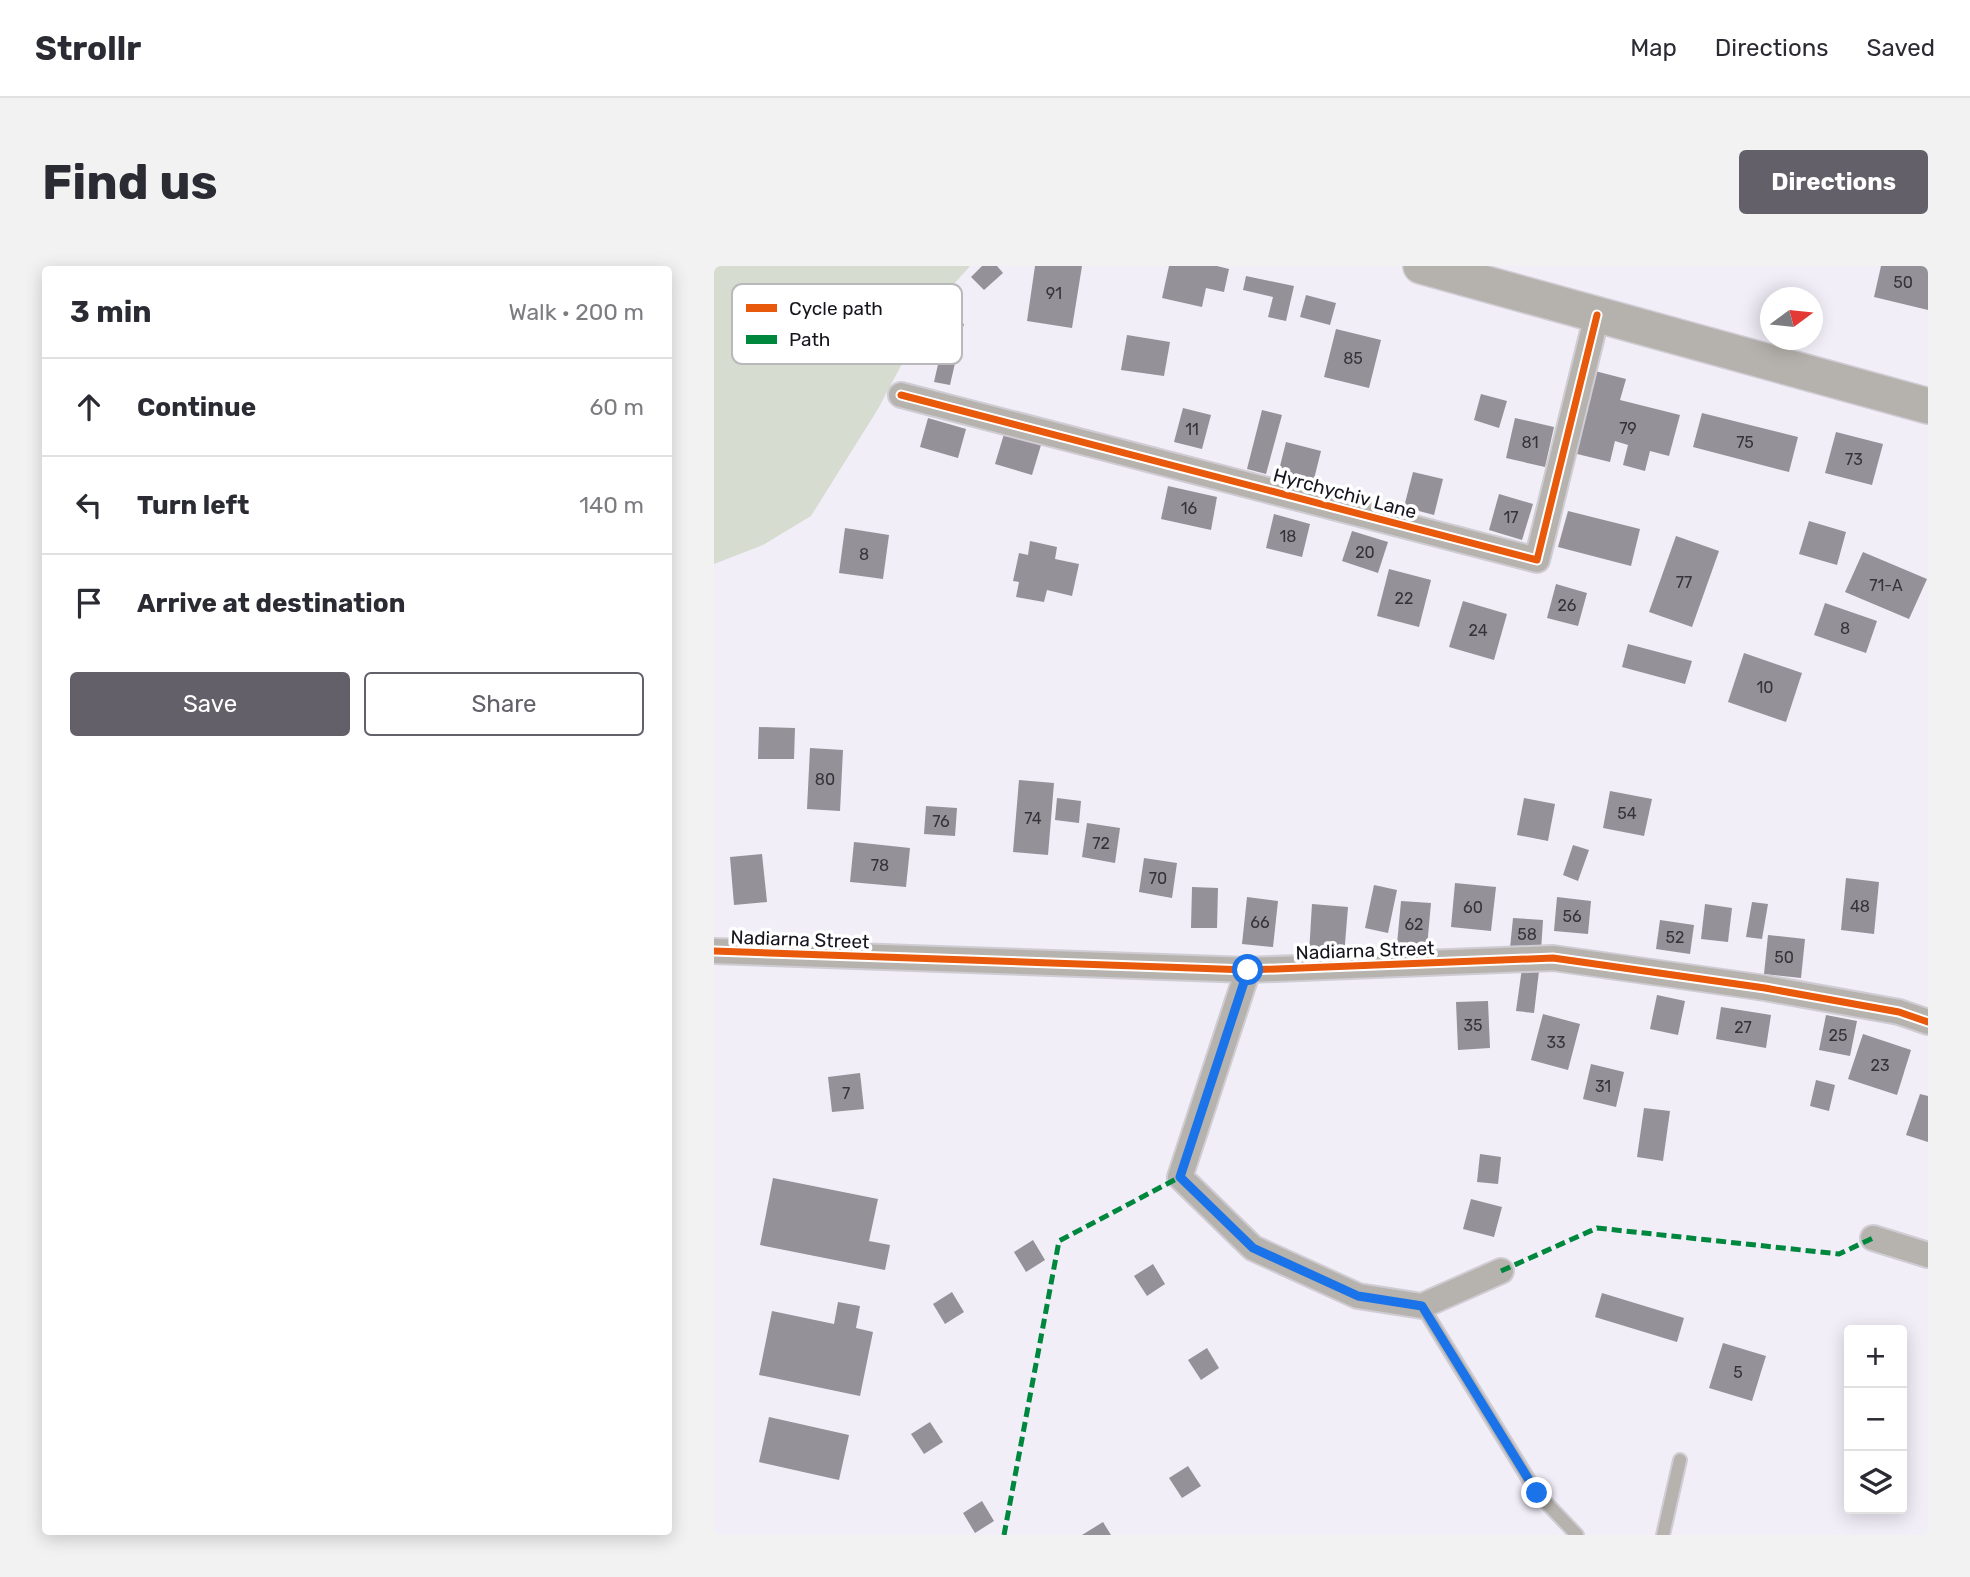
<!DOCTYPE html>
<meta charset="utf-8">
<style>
body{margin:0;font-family:Rubik,sans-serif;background:#f2f2f3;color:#2b2b33}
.controls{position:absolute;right:21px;bottom:21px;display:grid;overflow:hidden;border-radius:7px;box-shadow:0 4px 18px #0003}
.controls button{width:63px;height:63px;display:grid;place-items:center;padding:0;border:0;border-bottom:2px solid #e1e1e2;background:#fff;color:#2b2b33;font:35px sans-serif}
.compass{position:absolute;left:1046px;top:21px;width:63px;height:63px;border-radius:50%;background:#fff;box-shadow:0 4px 18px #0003;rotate:75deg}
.stop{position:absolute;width:21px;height:21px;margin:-16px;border:5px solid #1a73e8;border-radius:50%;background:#fff}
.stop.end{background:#1a73e8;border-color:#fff;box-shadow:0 2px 7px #0008}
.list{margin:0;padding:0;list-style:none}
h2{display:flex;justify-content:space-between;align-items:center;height:91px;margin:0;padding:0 28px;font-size:30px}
h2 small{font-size:23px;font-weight:400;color:#7c7c81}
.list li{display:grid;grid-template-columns:46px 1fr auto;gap:21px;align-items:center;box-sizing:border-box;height:98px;padding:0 28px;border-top:2px solid #e1e1e2}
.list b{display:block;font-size:26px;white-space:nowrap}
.list em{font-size:23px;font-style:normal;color:#7c7c81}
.actions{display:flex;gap:14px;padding:21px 28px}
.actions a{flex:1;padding:16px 0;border:2px solid #636069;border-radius:7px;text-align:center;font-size:24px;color:#636069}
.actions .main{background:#636069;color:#fff}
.icon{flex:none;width:38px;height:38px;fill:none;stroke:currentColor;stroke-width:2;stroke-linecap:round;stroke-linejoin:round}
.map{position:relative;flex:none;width:1214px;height:1269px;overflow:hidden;border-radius:7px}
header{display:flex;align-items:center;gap:42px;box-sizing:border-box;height:98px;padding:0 35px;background:#fff;border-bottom:2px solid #e1e1e2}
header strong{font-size:33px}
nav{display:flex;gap:38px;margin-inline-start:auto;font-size:24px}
.intro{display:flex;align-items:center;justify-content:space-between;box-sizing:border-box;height:168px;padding:0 42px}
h1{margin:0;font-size:49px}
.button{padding:18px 32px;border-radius:7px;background:#636069;color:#fff;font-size:24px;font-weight:700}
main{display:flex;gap:42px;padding:0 42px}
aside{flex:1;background:#fff;border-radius:7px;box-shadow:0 4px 18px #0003}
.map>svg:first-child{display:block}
</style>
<header>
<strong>Strollr</strong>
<nav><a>Map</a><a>Directions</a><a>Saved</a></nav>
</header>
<div class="intro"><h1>Find us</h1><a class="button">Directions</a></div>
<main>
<aside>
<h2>3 min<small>Walk · 200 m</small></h2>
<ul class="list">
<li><svg class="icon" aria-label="ahead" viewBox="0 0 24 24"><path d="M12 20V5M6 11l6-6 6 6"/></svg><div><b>Continue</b></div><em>60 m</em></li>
<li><svg class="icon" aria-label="left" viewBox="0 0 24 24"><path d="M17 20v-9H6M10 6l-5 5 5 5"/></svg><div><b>Turn left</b></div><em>140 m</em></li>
<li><svg class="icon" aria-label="arrive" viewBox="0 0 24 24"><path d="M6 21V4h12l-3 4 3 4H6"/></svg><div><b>Arrive at destination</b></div></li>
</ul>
<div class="actions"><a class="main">Save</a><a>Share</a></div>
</aside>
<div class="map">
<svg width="1214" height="1269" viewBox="0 0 1214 1269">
<rect width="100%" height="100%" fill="#f1eef8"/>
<!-- green -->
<polygon fill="#d6dccf" points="0,0 256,0 216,45 164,143 97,250 49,279 0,298"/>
<!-- building -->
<g fill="#959198">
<polygon points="268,0 283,0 289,7 270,24 257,11"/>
<polygon points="321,0 368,0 358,62 313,55"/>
<polygon points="455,0 503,0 515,3 510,26 492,22 488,41 448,32"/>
<polygon points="1167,0 1214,0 1214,44 1160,31"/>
<polygon points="532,10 580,20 572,55 554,51 559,31 529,24"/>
<polygon points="592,29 622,37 616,59 586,51"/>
<polygon points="225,49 250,58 238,96 212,87"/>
<polygon points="622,63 667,74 655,122 610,111"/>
<polygon points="413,69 456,76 450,110 407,104"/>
<polygon points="225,94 241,97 236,119 220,116"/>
<polygon points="881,105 912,113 906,134 966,149 955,190 936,185 931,205 909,199 914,179 901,175 896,196 859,187"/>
<polygon points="767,128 793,135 785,162 760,154"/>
<polygon points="469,142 497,149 488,183 460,176"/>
<polygon points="548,144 568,149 552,208 533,203"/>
<polygon points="988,147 1084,171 1075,206 979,181"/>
<polygon points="214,152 252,163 244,192 206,181"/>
<polygon points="801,152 840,161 831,201 792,192"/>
<polygon points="1122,166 1169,178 1158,219 1111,207"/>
<polygon points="290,168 327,179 318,209 281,198"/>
<polygon points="572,176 607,185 599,217 564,208"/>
<polygon points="699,206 729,213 720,249 690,241"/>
<polygon points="454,220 503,231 497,264 447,253"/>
<polygon points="785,228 819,238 808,274 775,264"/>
<polygon points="854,245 926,263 917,300 844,281"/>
<polygon points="560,248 596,258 588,291 552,282"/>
<polygon points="1095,255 1132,266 1123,299 1085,288"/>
<polygon points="131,262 175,269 169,313 125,307"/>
<polygon points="638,265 674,276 664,307 628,295"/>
<polygon points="962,270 1005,285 978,361 935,346"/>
<polygon points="316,275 343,281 341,293 365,298 358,330 333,324 330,336 302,331 305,316 299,315 305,287 314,289"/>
<polygon points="1149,286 1213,313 1195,353 1131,326"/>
<polygon points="675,303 717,314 705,361 663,350"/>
<polygon points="842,318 873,327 864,360 833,352"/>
<polygon points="749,335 793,348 780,394 735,381"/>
<polygon points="1111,337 1163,355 1152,387 1100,369"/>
<polygon points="914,378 978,395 971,418 908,401"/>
<polygon points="1030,387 1088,407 1072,456 1014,436"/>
<polygon points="45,461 81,462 80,493 44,493"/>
<polygon points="96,482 129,484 126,545 93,543"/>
<polygon points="305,514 340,517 334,589 299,586"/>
<polygon points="896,525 938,533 930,570 889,562"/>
<polygon points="343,532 367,535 365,557 341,554"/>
<polygon points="810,532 841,538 834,575 803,569"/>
<polygon points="212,540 243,542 241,570 210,568"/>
<polygon points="373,557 406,562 401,597 368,591"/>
<polygon points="140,576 196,582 192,621 136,616"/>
<polygon points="859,579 875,584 864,615 849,609"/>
<polygon points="48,588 53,636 20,639 16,591"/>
<polygon points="430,592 463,597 458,632 425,626"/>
<polygon points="1132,612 1165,616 1160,668 1127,664"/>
<polygon points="741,617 782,621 777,665 737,661"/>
<polygon points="660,619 683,624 674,667 651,662"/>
<polygon points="478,621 504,622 503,662 477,662"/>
<polygon points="533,631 564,635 559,681 528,678"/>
<polygon points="843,631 877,635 874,668 840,665"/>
<polygon points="687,635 717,637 713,681 683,678"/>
<polygon points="1038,636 1054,638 1048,673 1032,671"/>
<polygon points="598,638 634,641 630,690 595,687"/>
<polygon points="991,638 1018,642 1014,676 987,673"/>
<polygon points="799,652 829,654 827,685 796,682"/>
<polygon points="946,654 980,659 976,688 942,683"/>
<polygon points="1054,669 1091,673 1087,712 1050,708"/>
<polygon points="808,702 825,705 820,747 802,745"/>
<polygon points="943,729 971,735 964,769 936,763"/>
<polygon points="774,735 776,782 744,784 742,736"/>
<polygon points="1007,741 1057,749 1052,782 1002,773"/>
<polygon points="829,748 866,758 854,804 817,794"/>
<polygon points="1112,749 1143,755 1136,790 1105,784"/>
<polygon points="1149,768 1197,784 1183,829 1134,813"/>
<polygon points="877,798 910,806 902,841 869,833"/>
<polygon points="146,807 150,843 118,846 114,811"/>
<polygon points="1102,814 1121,819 1115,845 1096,840"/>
<polygon points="1206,828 1214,830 1214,876 1192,869"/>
<polygon points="930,842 956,845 949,895 923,891"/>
<polygon points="766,888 787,891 784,918 763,916"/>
<polygon points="59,912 164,933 155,975 176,979 171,1004 46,979"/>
<polygon points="757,933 788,941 780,971 749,963"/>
<polygon points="319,974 331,994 312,1006 300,986"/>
<polygon points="439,998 451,1018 433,1030 420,1010"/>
<polygon points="238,1026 250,1046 231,1058 219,1038"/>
<polygon points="888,1027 970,1052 963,1076 881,1051"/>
<polygon points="124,1036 146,1040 142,1062 159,1066 146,1130 45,1109 58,1045 120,1058"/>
<polygon points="1009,1077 1052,1090 1038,1135 995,1122"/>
<polygon points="493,1082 505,1102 487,1114 474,1094"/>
<polygon points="55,1151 135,1169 125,1214 45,1196"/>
<polygon points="216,1156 229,1176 210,1188 197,1168"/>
<polygon points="474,1200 487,1220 468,1232 455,1212"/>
<polygon points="268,1235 280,1255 261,1267 249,1247"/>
<polygon points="389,1256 397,1269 368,1269"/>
</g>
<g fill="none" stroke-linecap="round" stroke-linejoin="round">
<defs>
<g id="lane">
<polyline points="708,1040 823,1227 863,1269"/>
<polyline points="949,1269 966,1194"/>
</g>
<g id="street">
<polyline points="187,129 823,294 883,49"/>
<polyline points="0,685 534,704 839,692 1051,722 1185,746 1214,756"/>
<polyline points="534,704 466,911 539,982 644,1030 708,1040 787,1005"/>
<polyline points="1159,972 1214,989"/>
</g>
<polyline id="secondary" points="707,0 1214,140"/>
</defs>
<!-- lane casing -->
<use href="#lane" stroke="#cfccd4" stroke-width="16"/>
<!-- street casing -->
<use href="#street" stroke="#cfccd4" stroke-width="28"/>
<!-- secondary casing -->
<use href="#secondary" stroke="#cfccd4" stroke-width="38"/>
<!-- lane -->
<use href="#lane" stroke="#b6b2ad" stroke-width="12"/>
<!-- street -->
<use href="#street" stroke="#b6b2ad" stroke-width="24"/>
<!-- secondary -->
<use href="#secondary" stroke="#b5b2ad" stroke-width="35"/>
<!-- quiet -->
<g stroke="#00873e" stroke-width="5" stroke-dasharray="10 5" stroke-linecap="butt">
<polyline points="787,1005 883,962 1125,988 1159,972"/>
<polyline points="290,1269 345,975 466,911"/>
</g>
<defs>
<g id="cycleway">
<polyline points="187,129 823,294 883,49"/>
<polyline points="0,685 534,704 839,692 1051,722 1185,746 1214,756"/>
</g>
</defs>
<!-- cycleway casing -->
<use href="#cycleway" stroke="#fff" stroke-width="11"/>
<!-- cycleway -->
<use href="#cycleway" stroke="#e8590c" stroke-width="7"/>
</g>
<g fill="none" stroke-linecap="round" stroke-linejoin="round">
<!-- route -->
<polyline stroke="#1a73e8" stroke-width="9" points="534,704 466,911 539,982 644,1030 708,1040 823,1227"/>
</g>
<g text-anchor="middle" stroke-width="7" stroke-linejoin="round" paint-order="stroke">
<!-- number labels -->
<g font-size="16" fill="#36333b">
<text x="1189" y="22">50</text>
<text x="340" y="33">91</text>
<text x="639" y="98">85</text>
<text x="914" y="168">79</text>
<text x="478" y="169">11</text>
<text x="816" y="182">81</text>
<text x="1031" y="182">75</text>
<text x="1140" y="199">73</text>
<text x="475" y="248">16</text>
<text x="797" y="257">17</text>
<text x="574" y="276">18</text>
<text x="651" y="292">20</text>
<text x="150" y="294">8</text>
<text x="970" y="322">77</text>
<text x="1172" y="325">71-А</text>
<text x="690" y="338">22</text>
<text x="853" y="345">26</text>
<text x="1131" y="368">8</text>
<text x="764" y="370">24</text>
<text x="1051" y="427">10</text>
<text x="111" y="519">80</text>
<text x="913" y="553">54</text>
<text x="319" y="558">74</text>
<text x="227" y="561">76</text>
<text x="387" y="583">72</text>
<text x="166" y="605">78</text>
<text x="444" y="618">70</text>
<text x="1146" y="646">48</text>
<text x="759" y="647">60</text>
<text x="858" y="656">56</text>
<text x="546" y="662">66</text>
<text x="700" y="664">62</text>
<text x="813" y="674">58</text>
<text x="961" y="677">52</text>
<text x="1070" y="697">50</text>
<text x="759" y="765">35</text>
<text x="1029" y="767">27</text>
<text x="1124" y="775">25</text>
<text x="842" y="782">33</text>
<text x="1166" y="805">23</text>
<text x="889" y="826">31</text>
<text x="132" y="833">7</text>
<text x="1024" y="1112">5</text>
</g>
<!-- street labels -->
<g font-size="19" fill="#16141c" stroke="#fff">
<text transform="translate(631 227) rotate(15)" y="7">Hyrchychiv Lane</text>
<text transform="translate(86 673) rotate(2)" y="7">Nadiarna Street</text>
<text transform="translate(651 684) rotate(-2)" y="7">Nadiarna Street</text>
</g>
</g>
<!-- legend -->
<rect x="18" y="18" width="230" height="80" rx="10" fill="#fff" stroke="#b9b8bb" stroke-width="2"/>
<rect x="32" y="38" width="31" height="8" fill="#e8590c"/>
<rect x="32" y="69" width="31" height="9" fill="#00873e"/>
<g font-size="19" fill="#16141c">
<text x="75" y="49">Cycle path</text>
<text x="75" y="80">Path</text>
</g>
</svg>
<div class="controls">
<button>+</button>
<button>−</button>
<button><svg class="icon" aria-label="layers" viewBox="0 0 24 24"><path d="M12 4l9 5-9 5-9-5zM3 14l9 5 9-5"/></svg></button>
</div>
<svg class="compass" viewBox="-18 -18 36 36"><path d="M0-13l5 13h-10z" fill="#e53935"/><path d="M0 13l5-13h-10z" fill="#7c7c81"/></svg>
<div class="stop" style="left:534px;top:704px"></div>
<div class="stop end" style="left:823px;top:1227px"></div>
</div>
</main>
